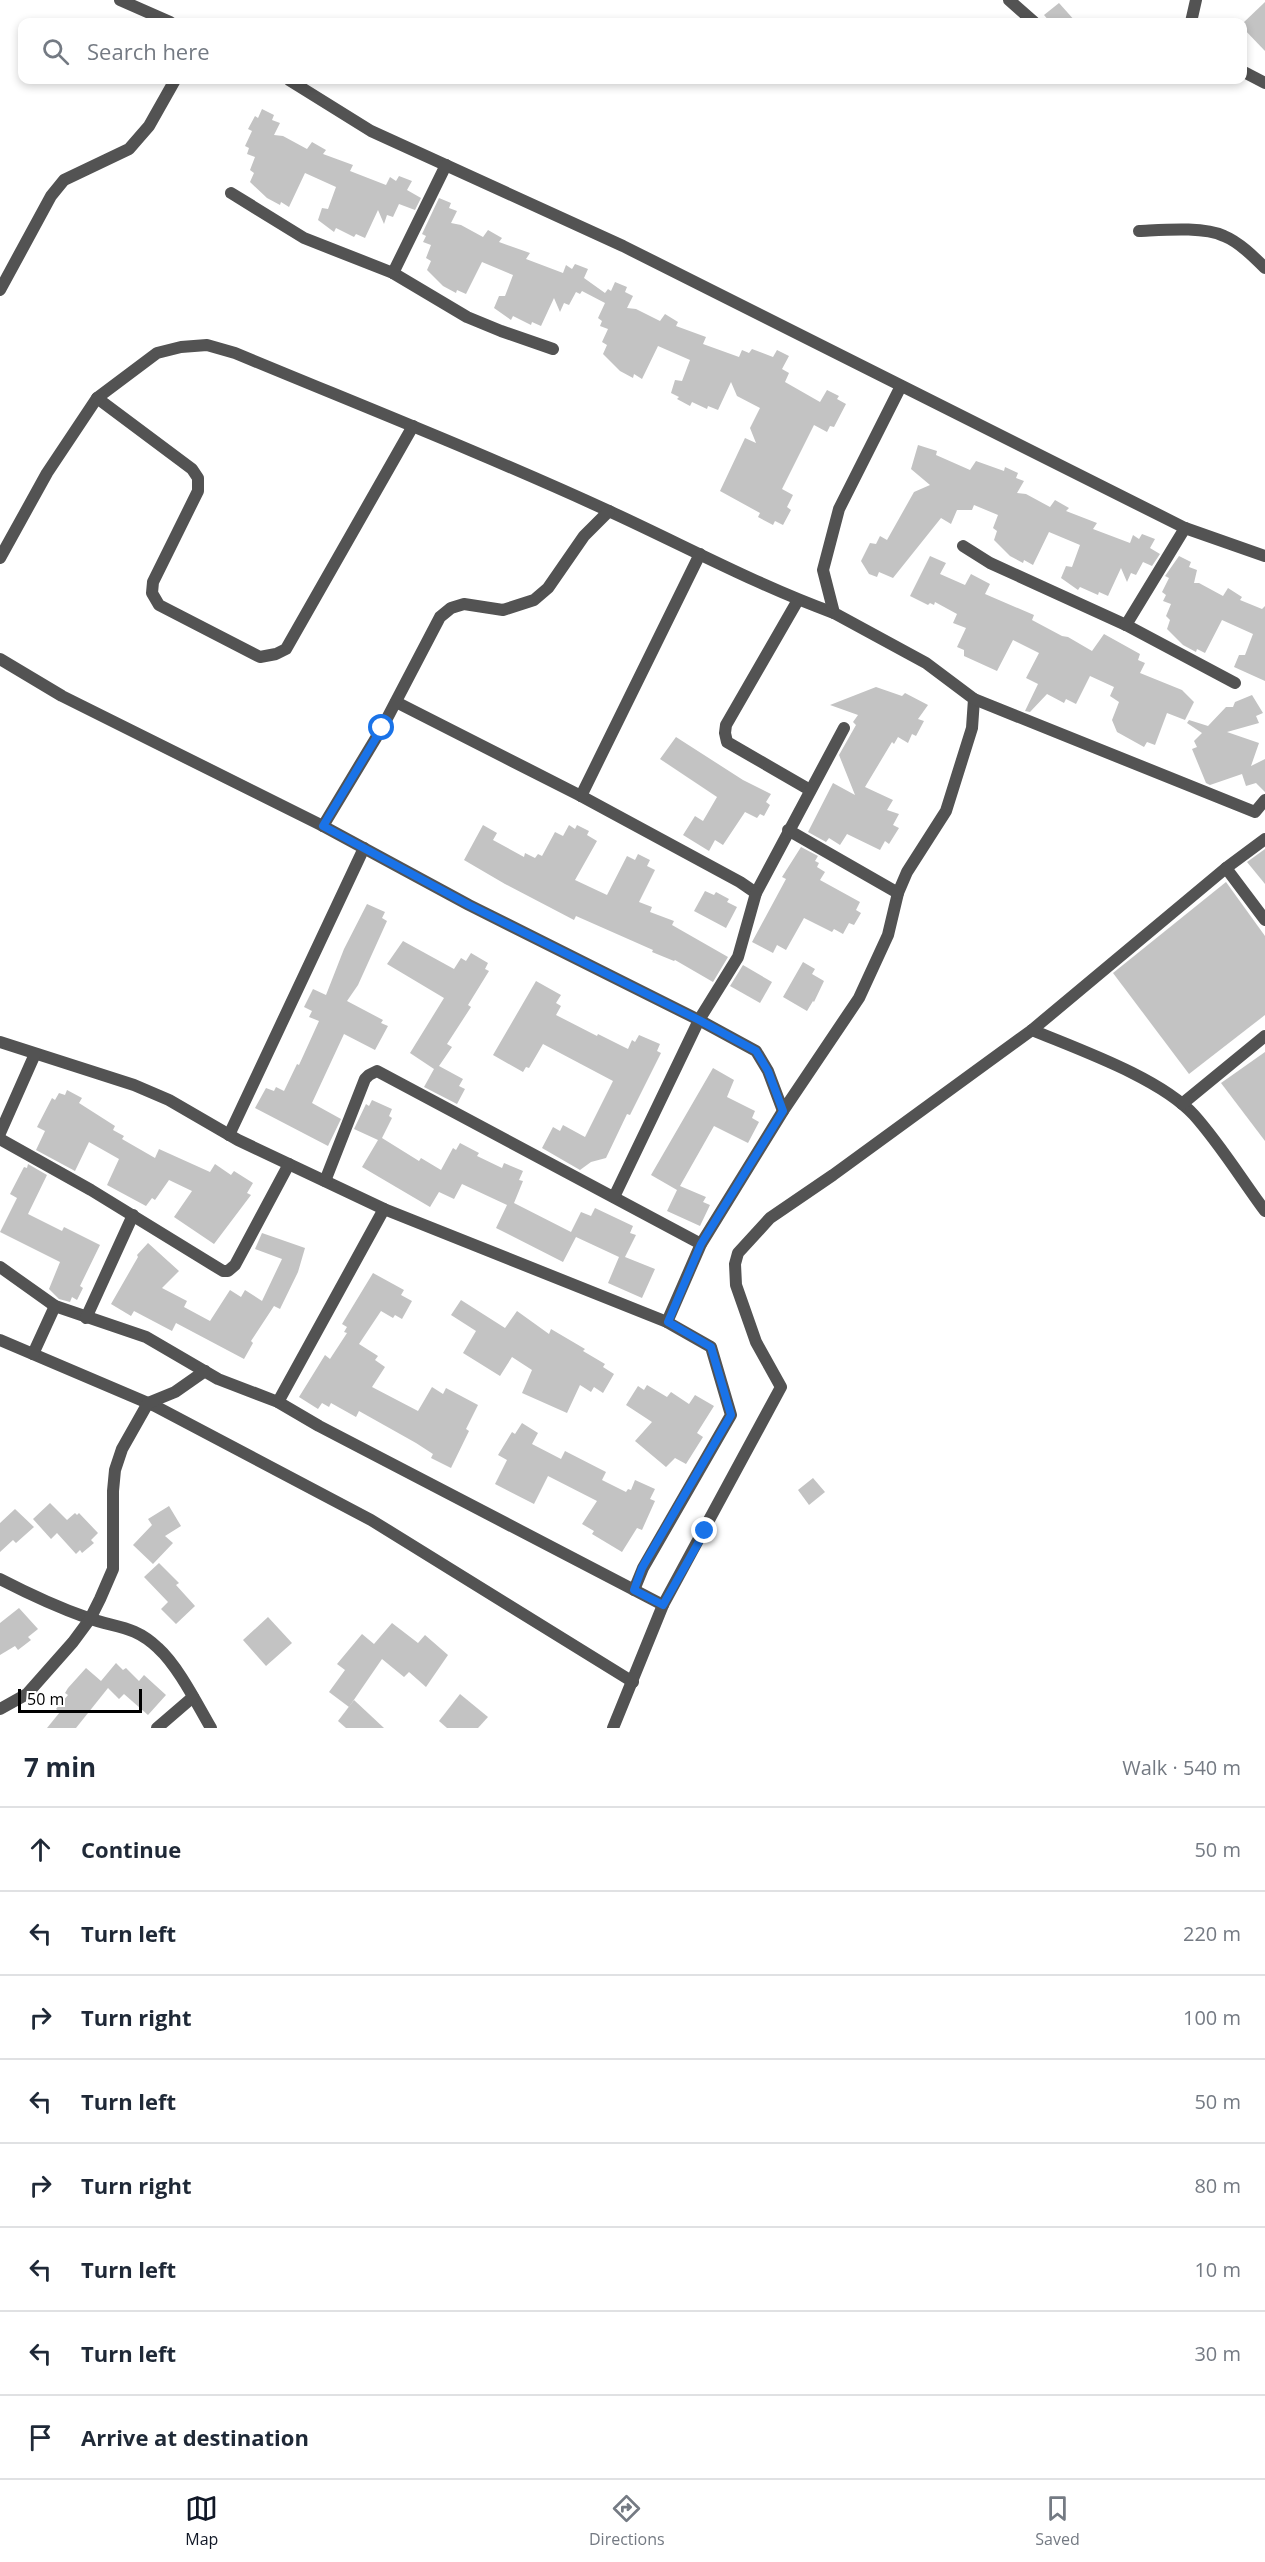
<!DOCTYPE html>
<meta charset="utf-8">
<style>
body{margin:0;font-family:"Open Sans",sans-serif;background:#f6f6f7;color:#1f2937}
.scale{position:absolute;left:18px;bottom:15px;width:124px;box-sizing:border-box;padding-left:6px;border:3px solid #000;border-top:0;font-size:16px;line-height:21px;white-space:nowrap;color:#000;-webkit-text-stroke:4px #fff;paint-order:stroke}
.stop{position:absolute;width:18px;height:18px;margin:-14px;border:4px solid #1a73e8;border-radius:50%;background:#fff}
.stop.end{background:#1a73e8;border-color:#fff;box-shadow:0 2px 6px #0008}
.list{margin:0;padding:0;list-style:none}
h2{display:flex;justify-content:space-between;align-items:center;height:78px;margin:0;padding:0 24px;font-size:26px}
h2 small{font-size:20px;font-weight:400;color:#747a83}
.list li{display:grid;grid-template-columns:39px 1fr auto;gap:18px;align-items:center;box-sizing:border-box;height:84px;padding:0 24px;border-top:2px solid #e0e1e3}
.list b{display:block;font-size:22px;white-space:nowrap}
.list em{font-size:20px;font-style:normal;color:#747a83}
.icon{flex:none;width:33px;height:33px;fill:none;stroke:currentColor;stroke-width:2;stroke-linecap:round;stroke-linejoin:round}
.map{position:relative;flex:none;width:1265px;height:1728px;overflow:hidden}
.search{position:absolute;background:#fff;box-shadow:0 3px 9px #0003;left:18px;right:18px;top:18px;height:66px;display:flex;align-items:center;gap:15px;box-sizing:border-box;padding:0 21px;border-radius:12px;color:#747a83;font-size:22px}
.sheet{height:750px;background:#fff}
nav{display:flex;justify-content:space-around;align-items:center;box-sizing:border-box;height:84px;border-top:2px solid #e0e1e3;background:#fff;font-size:16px;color:#747a83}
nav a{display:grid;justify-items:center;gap:3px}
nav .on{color:#111827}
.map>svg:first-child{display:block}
</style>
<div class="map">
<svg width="1265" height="1728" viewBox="0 0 1265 1728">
<rect width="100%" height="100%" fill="#fff"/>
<!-- building -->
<g fill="#c3c3c3">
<polygon points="1265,2 1265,51 1242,27 1242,24"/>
<polygon points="1059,3 1076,22 1050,22 1044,15"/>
<polygon points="262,109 274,115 272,120 280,123 274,135 283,136 307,149 312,142 326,150 323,154 353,165 350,171 386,185 390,177 396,181 399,176 412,181 407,190 421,198 415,210 399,204 393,217 387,215 384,224 378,210 365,238 356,234 354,237 336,228 334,232 318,220 322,208 328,209 336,187 305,173 289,207 281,202 280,205 267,198 250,182 254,173 250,170 255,157 247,154 249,148 245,146 252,131 248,129 255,116 258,118"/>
<polygon points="439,198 451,203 449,208 457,211 451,223 461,225 483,237 488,230 502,238 499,242 530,253 526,259 563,273 566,265 572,269 575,264 588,269 584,278 605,293 608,289 611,291 615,282 627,287 625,292 633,296 627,308 636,309 660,321 665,314 678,322 676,326 706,337 703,344 739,357 742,350 749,353 752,349 773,357 777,350 789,356 782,369 789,373 785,382 820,402 827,390 839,396 837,399 846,404 834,427 830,426 827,432 814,425 782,489 793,495 787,507 791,510 783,525 775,521 773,525 758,517 760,513 720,491 745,438 756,443 750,428 760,408 737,396 731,382 718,410 708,406 707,409 692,402 690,406 677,399 679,397 671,393 675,380 682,381 690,360 658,346 642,379 634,374 633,378 620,371 603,354 607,345 602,342 608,329 600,326 602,321 598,318 605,303 582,291 580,294 576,292 569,305 564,303 560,312 554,298 541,326 532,322 531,325 513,316 511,320 494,308 499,296 505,296 513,275 482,262 466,294 457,290 456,293 443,286 427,270 431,261 426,258 431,245 423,242 426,236 422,234"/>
<polygon points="918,445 937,451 936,455 970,470 976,461 1004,471 1005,467 1018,473 1016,478 1024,481 1017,493 1026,494 1050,507 1055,500 1069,508 1066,511 1097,523 1093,529 1130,543 1133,535 1139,539 1142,534 1155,539 1150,548 1160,554 1152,566 1143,562 1136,575 1131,573 1127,582 1121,568 1108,596 1099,592 1098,595 1080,587 1078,590 1061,578 1066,566 1072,567 1080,545 1049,532 1033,565 1024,560 1023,563 1010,556 994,540 997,531 993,528 998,515 974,505 972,510 957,510 951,524 941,518 893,578 879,572 877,577 869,574 861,561 870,543 876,544 880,536 887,540 914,492 930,485 911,469"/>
<polygon points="930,556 946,563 940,574 965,585 971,574 990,584 985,594 1034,615 1032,620 1062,636 1068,637 1092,651 1104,634 1140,654 1138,660 1145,663 1140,673 1182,690 1194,702 1185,720 1167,713 1155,745 1147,742 1144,747 1117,732 1112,720 1119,702 1110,696 1114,687 1090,676 1076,704 1066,699 1064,703 1047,694 1030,712 1025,711 1038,684 1026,678 1039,653 1013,640 997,671 964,656 964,650 957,647 966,628 953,623 957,614 935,602 934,605 930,603 928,605 910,596"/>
<polygon points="1179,556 1191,562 1189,567 1197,570 1194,583 1199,583 1223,596 1228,588 1242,597 1240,600 1262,609 1265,606 1265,681 1234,667 1239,655 1245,655 1253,634 1222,620 1205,653 1197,649 1196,652 1183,645 1167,629 1170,620 1166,616 1171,604 1163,601 1166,595 1162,592 1169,578 1165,576"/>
<polygon points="876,687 902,696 905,693 928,705 918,719 924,721 916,736 912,734 908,743 898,737 894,744 892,742 865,787 893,800 887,810 899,814 893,825 899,828 889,844 885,841 880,850 847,834 840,845 829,838 826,842 808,832 833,783 855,795 839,755 856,725 853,722 858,715 830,705"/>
<polygon points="1252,695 1263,713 1256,716 1259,723 1227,732 1259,743 1251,766 1265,759 1265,792 1256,783 1246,786 1242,774 1210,785 1206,783 1192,749 1197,747 1194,741 1202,733 1187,723 1189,720 1208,726 1226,707 1233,707 1235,702"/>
<polygon points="676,737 743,780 771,794 766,802 770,805 764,816 760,814 757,818 745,812 723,845 715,840 709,851 683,835 695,816 703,821 717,797 660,759"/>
<polygon points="483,825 497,833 493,840 524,857 525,853 535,858 538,854 542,856 555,832 563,836 569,825 575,829 577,825 589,831 587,835 597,841 575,880 607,895 627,856 635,860 638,854 650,860 647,866 655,870 639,902 652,907 650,912 674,921 672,925 728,957 713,982 675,960 674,961 652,952 653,950 576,916 574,920 505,884 464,860"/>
<polygon points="801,847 818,856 815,861 819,863 817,867 825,872 820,880 860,902 856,910 861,913 854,925 849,923 843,934 834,929 832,932 804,918 786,950 777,945 773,953 752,942 786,879 782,877"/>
<polygon points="1265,849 1265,884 1247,862"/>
<polygon points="1226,882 1265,936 1265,1015 1189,1074 1113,973"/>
<polygon points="705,891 714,895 716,892 729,899 727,902 737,907 726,928 694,911"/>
<polygon points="367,904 385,912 382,918 387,921 358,985 347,1001 383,1020 381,1023 388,1026 375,1050 344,1034 312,1103 341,1119 328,1146 255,1108 266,1088 274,1091 276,1087 284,1091 297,1064 299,1065 319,1021 309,1017 312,1011 304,1007 313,989 326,995 344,949"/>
<polygon points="403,941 454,969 461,958 466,961 471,953 488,963 485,969 489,971 468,1005 471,1007 447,1044 452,1047 439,1066 463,1079 459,1086 465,1089 457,1104 424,1087 434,1069 410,1053 444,998 387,964"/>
<polygon points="803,962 815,969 812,974 824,981 814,1002 813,1001 807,1011 783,997"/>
<polygon points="743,965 772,982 760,1003 730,986"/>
<polygon points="536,981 561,995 556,1003 561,1006 556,1015 597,1036 598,1034 628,1049 632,1040 635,1042 639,1035 660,1044 657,1051 661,1053 630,1115 627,1114 606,1158 591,1162 580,1170 542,1148 553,1127 560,1131 563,1125 585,1137 613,1081 543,1044 529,1068 526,1067 523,1072 493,1055"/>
<polygon points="1265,1052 1265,1141 1221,1083"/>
<polygon points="713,1068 734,1080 727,1097 755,1111 752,1118 759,1122 748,1143 714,1126 680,1186 706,1197 703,1202 710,1205 700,1226 667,1211 677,1190 651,1175"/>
<polygon points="67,1090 82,1098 79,1103 115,1126 113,1130 124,1136 122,1139 155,1158 159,1149 210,1172 215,1164 231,1175 234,1171 253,1183 247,1193 251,1195 214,1244 174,1217 192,1191 169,1180 155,1200 152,1198 146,1206 107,1185 119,1159 89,1142 75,1171 36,1150 45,1131 37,1127 52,1098 55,1100 59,1093 65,1095"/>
<polygon points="372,1100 392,1109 389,1116 392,1118 382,1138 419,1161 421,1158 441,1170 453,1148 456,1150 460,1143 479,1153 477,1156 502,1168 504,1163 523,1171 519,1180 523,1181 514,1203 571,1232 581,1212 591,1216 595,1208 633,1226 630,1233 636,1235 625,1257 655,1269 642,1298 608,1283 619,1257 576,1237 563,1262 496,1228 507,1205 462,1184 454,1199 439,1192 430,1207 362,1167 378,1140 354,1129 366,1104 369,1106"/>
<polygon points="28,1164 47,1175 28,1214 62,1231 64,1227 100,1245 80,1286 83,1288 77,1300 72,1297 70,1302 59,1299 49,1289 60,1262 0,1232 17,1198 10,1194 24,1167 27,1168"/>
<polygon points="262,1233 305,1248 298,1272 280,1309 274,1306 251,1341 253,1343 244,1359 176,1323 172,1331 134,1311 131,1316 111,1304 138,1257 137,1255 148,1243 179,1271 162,1288 187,1301 184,1307 210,1321 230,1290 241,1297 245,1290 262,1301 282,1259 255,1249"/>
<polygon points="373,1273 404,1290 401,1295 412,1301 402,1319 395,1315 393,1318 381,1311 359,1344 378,1356 375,1360 385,1367 372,1387 418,1411 432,1387 443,1394 446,1388 478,1405 466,1429 469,1431 451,1468 431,1458 433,1454 416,1443 359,1411 356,1417 331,1403 329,1407 322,1403 318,1409 299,1397 325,1355 330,1359 347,1333 344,1332 347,1327 342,1324"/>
<polygon points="461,1300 505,1328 517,1311 549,1334 551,1329 585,1349 583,1351 605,1364 603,1367 614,1374 603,1393 594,1387 591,1392 580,1385 567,1413 522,1393 532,1370 512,1357 500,1376 463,1353 476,1331 451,1315"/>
<polygon points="647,1385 667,1397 671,1392 689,1404 695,1395 714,1406 697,1433 703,1437 686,1464 675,1458 666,1467 635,1441 652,1422 626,1405 638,1386 644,1390"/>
<polygon points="522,1423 538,1433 532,1444 561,1459 565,1451 606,1472 602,1480 626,1492 628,1489 631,1490 635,1480 655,1489 650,1499 655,1501 642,1530 637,1528 622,1552 592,1534 594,1531 582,1524 597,1501 548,1476 534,1504 495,1484 507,1460 498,1455 512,1432 515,1434"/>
<polygon points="813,1478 825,1492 809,1505 798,1490"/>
<polygon points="50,1503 67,1520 75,1513 77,1515 79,1513 98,1533 91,1540 94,1543 82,1553 80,1550 76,1554 57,1533 51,1539 33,1519"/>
<polygon points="169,1506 181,1526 165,1536 173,1543 153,1564 133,1545 152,1525 148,1519"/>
<polygon points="15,1509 34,1527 16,1543 13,1540 0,1552 0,1523"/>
<polygon points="159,1563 179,1583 176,1585 195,1606 176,1624 161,1609 168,1602 144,1577"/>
<polygon points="19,1608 38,1629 28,1637 31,1640 18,1650 15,1646 0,1655 0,1623"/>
<polygon points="268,1617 292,1643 266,1666 243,1640"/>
<polygon points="392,1623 418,1643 425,1635 448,1655 426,1687 409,1672 404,1677 382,1659 349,1707 329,1692 345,1670 337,1664 362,1634 374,1644"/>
<polygon points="116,1663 123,1670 126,1668 139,1681 144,1675 166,1695 148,1715 124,1694 119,1699 108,1688 76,1728 47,1728 60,1712 56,1709 68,1695 65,1693 68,1688 86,1668 101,1681"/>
<polygon points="460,1694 488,1717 478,1728 447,1728 439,1721"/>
<polygon points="354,1700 384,1728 346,1728 338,1721"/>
</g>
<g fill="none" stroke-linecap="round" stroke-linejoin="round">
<!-- street -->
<g stroke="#535353" stroke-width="12">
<polyline points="120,0 170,22"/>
<polyline points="1009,0 1034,22"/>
<polyline points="1191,22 1196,0"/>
<polyline points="1242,71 1265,83"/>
<polyline points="289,80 371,131 623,246 1185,528 1265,556"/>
<polyline points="231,193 304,238 393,273 467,317 501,331 553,349"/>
<path d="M 1139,231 C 1162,230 1203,226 1224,236 C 1239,242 1254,257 1265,268"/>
<polyline points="393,273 446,165"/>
<polyline points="0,290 51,196 64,180 129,149 149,126 175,80"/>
<polyline points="97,398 192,469 198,478 198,491 153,582 152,593 159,605 260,657 276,654 286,649 413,426"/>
<polyline points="963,546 990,563 1126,625 1235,683"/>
<path d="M 0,558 L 47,473 L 97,398 L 157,353 L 181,347 L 207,345 L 235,353 C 360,405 487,455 611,512 C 685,546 757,585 834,613"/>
<polyline points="798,600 726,725 725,733 727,742 810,790"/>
<polyline points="1126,625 1185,528"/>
<polyline points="0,659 62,696 323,826 469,905 699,1020 756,1051 768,1071 783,1111 859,998 888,935 898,893 907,872 946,811 972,728 974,699 926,663 834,613 823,570 839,509 901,386"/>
<polyline points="974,699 1255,812 1265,800"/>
<polyline points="396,702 581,796 740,882 756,893 844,728"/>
<polyline points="581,796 700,554"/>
<polyline points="323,826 382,728 440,617 451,608 464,604 503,610 534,600 548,588 584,536 609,511"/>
<polyline points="788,830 898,893"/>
<polyline points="1226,868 1265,920"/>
<path d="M 1032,1030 C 1080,1050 1160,1078 1194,1115 C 1220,1144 1242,1180 1265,1211"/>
<polyline points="0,1042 134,1085 169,1100 238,1140 384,1209 667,1322 711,1347 731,1415 643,1568 634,1590"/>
<polyline points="1182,1104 1265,1036"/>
<polyline points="0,1133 35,1054"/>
<polyline points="229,1135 364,848"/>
<polyline points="0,1139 91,1190 223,1271 228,1271 235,1265 289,1164"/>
<polyline points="325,1181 365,1079 369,1075 377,1071 701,1244"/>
<polyline points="614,1197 699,1020 738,957 756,893"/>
<polyline points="0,1267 55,1306 146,1337 218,1379 278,1402 319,1426 663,1605"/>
<polyline points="86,1318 133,1215"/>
<polyline points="667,1322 701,1244 783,1111"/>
<polyline points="0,1340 155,1406 371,1520 633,1682"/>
<polyline points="33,1354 55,1306"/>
<polyline points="278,1402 384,1209"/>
<path d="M 0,1579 C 29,1594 57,1607 88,1618 C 116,1628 134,1625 158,1648 C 178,1666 197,1704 211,1728"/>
<polyline points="0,1709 27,1694 73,1642 90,1619 100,1599 113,1569 113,1491 115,1470 122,1449 148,1403 175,1392 205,1371"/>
<polyline points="157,1728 193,1697"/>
<polyline points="613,1728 663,1605 781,1387 756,1342 736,1285 735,1264 738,1253 770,1218 833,1175 1032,1030 1226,868 1265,839"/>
</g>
</g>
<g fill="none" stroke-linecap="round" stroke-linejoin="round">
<!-- route -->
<polyline stroke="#1a73e8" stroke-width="8" points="382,728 323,826 469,905 699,1020 756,1051 768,1071 783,1111 701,1244 668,1322 711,1347 731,1415 642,1568 634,1590 663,1605 705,1531"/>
</g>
</svg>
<div class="scale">50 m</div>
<div class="stop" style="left:382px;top:728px"></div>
<div class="stop end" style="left:705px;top:1531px"></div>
<div class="search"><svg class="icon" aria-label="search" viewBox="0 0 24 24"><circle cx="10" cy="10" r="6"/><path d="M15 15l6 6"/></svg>Search here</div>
</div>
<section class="sheet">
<h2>7 min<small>Walk · 540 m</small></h2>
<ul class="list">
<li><svg class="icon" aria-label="ahead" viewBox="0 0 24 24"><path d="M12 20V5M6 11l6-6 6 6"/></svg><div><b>Continue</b></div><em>50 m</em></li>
<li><svg class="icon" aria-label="left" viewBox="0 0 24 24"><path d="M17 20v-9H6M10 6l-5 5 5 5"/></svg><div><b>Turn left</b></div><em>220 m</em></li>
<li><svg class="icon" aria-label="right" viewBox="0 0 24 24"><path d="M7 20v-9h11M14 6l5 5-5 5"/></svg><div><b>Turn right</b></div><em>100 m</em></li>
<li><svg class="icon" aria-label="left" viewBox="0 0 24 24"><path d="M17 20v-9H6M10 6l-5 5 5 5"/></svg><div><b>Turn left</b></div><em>50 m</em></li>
<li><svg class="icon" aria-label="right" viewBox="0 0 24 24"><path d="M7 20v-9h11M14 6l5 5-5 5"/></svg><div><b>Turn right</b></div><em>80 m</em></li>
<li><svg class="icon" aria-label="left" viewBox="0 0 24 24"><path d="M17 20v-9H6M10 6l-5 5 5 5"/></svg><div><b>Turn left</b></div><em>10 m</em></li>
<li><svg class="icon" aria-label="left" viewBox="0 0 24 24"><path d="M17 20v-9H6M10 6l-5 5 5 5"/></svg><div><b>Turn left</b></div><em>30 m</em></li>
<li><svg class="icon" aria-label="arrive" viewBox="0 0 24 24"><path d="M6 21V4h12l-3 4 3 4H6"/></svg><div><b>Arrive at destination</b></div></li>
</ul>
</section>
<nav>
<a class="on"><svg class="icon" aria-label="map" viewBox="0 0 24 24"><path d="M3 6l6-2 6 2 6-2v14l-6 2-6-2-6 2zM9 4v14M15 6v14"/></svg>Map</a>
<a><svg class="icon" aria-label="directions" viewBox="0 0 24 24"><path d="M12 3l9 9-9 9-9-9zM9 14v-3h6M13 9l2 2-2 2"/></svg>Directions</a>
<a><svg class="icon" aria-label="saved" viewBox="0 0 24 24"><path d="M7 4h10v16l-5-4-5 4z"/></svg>Saved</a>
</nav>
